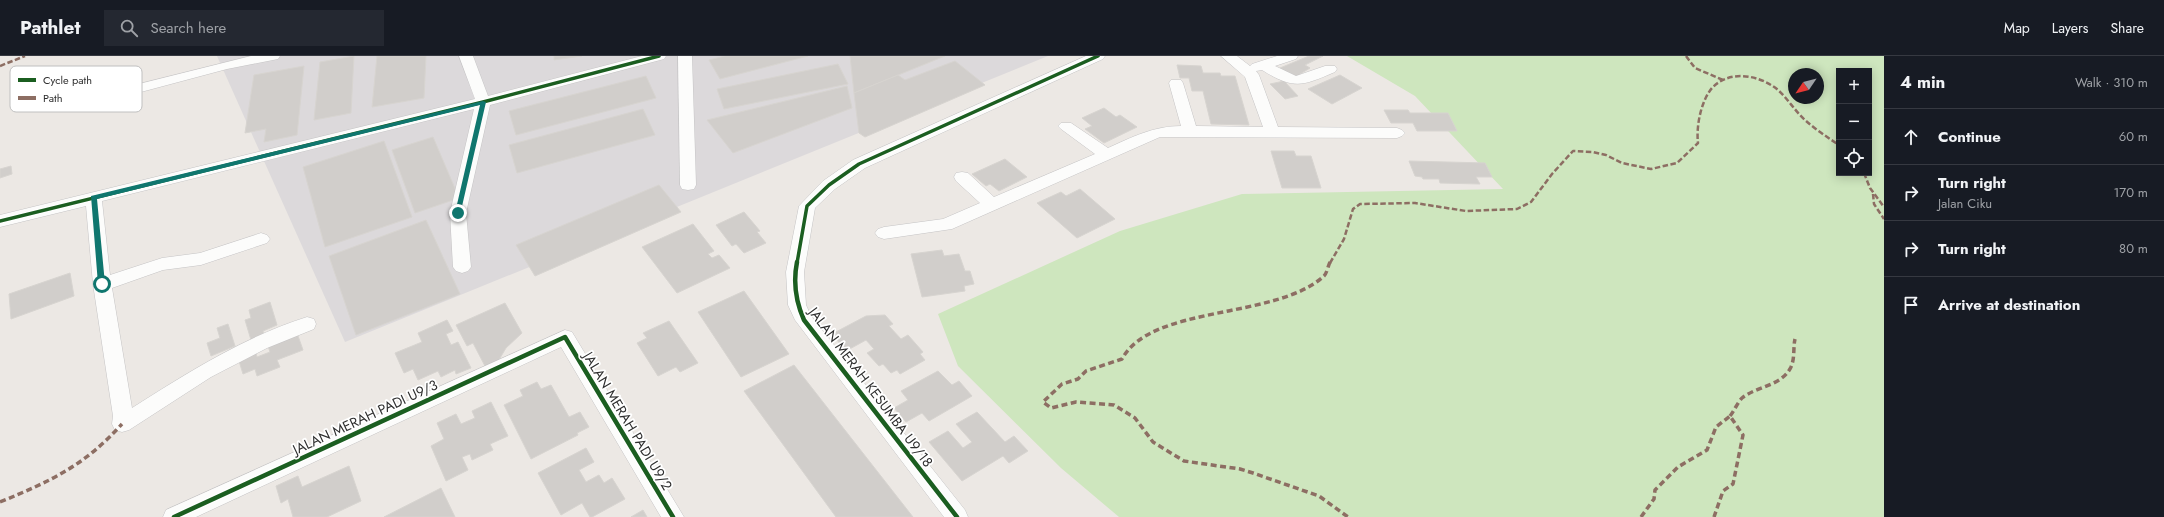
<!DOCTYPE html>
<meta charset="utf-8">
<style>
body{margin:0;font-family:Jost,sans-serif;background:#242831;color:#f1f3f6}
.controls{position:absolute;right:12px;top:12px;display:grid;overflow:hidden;border-radius:0px;box-shadow:0 2px 10px #0003}
.controls button{width:36px;height:36px;display:grid;place-items:center;padding:0;border:0;border-bottom:1px solid #363941;background:#171b24;color:#f1f3f6;font:20px sans-serif}
.compass{position:absolute;left:1788px;top:12px;width:36px;height:36px;border-radius:50%;background:#171b24;box-shadow:0 2px 10px #0003;rotate:235deg}
.stop{position:absolute;width:12px;height:12px;margin:-9px;border:3px solid #0f766e;border-radius:50%;background:#fff}
.stop.end{background:#0f766e;border-color:#fff;box-shadow:0 1px 4px #0008}
.list{margin:0;padding:0;list-style:none}
h2{display:flex;justify-content:space-between;align-items:center;height:52px;margin:0;padding:0 16px;font-size:17px}
h2 small{font-size:13px;font-weight:400;color:#9ea1a6}
.list li{display:grid;grid-template-columns:26px 1fr auto;gap:12px;align-items:center;box-sizing:border-box;height:56px;padding:0 16px;border-top:1px solid #363941}
.list b{display:block;font-size:15px;white-space:nowrap}
.list p{margin:0;font-size:13px;white-space:nowrap;color:#9ea1a6}
.list em{font-size:13px;font-style:normal;color:#9ea1a6}
.icon{flex:none;width:22px;height:22px;fill:none;stroke:currentColor;stroke-width:2;stroke-linecap:round;stroke-linejoin:round}
.map{position:relative;flex:none;width:1884px;height:461px;overflow:hidden}
header{display:flex;align-items:center;gap:24px;box-sizing:border-box;height:56px;padding:0 20px;background:#171b24;border-bottom:1px solid #363941}
header strong{font-size:19px}
nav{display:flex;gap:22px;margin-inline-start:auto;font-size:14px}
.search{width:280px;height:36px;background:#242831;display:flex;align-items:center;gap:10px;box-sizing:border-box;padding:0 14px;border-radius:0px;color:#9ea1a6;font-size:15px}
main{display:flex}
aside{flex:1;background:#171b24}
.map>svg:first-child{display:block}
</style>
<header>
<strong>Pathlet</strong>
<div class="search"><svg class="icon" aria-label="search" viewBox="0 0 24 24"><circle cx="10" cy="10" r="6"/><path d="M15 15l6 6"/></svg>Search here</div>
<nav><a>Map</a><a>Layers</a><a>Share</a></nav>
</header>
<main>
<div class="map">
<svg width="1884" height="461" viewBox="0 0 1884 461">
<rect width="100%" height="100%" fill="#ece8e4"/>
<!-- industrial -->
<polygon fill="#dcd9db" points="217,0 1048,0 345,286"/>
<!-- green -->
<path fill="#cee6be" fill-rule="evenodd" d="M 1347,0 L 1884,0 L 1884,461 L 1119,461 L 1061,412 L 958,310 L 938,258 L 1120,175 L 1242,138 L 1503,133 L 1415,40 ZM 1839,15 L 1869,15 L 1869,117 L 1839,117 ZM 1794,18 L 1818,18 L 1818,42 L 1794,42 Z"/>
<!-- building -->
<g fill="#d1cecb" stroke="#d7d4d0">
<polygon points="354,0 351,57 314,64 320,6"/>
<polygon points="377,0 426,0 424,42 372,51"/>
<polygon points="554,0 582,0 554,4"/>
<polygon points="725,0 808,0 720,23 709,4"/>
<polygon points="850,0 945,0 854,37"/>
<polygon points="1309,0 1323,0 1305,9 1310,12 1300,18 1302,19 1296,22 1280,12"/>
<polygon points="955,5 985,29 865,81 859,77 854,37 898,19 905,24"/>
<polygon points="838,8 848,28 724,53 717,33"/>
<polygon points="1177,9 1201,10 1203,17 1220,17 1221,20 1235,20 1249,69 1211,68 1203,35 1192,35 1189,22 1180,22"/>
<polygon points="304,10 297,79 264,86 266,73 245,77 254,19"/>
<polygon points="1340,19 1362,32 1332,48 1308,33"/>
<polygon points="646,20 656,42 516,79 509,55"/>
<polygon points="1284,25 1298,40 1285,43 1270,28"/>
<polygon points="847,30 852,52 733,97 707,64"/>
<polygon points="1104,52 1116,61 1120,59 1137,71 1104,87 1085,73 1092,70 1082,62"/>
<polygon points="643,53 655,79 517,117 509,89"/>
<polygon points="1384,54 1408,54 1410,57 1448,57 1457,75 1417,75 1413,67 1391,67"/>
<polygon points="433,81 459,142 415,157 392,94"/>
<polygon points="384,85 412,161 325,191 303,111"/>
<polygon points="1271,95 1294,95 1296,100 1311,100 1321,132 1282,132"/>
<polygon points="1005,103 1027,121 999,135 990,128 986,130 972,118"/>
<polygon points="1409,105 1485,107 1492,121 1476,121 1480,128 1440,127 1439,123 1423,123 1422,121 1415,120"/>
<polygon points="11,110 12,118 0,122 0,113"/>
<polygon points="659,129 681,156 535,220 516,189"/>
<polygon points="1080,133 1115,163 1077,182 1037,147 1061,136 1066,140"/>
<polygon points="744,156 760,175 757,176 766,187 744,197 736,188 732,190 716,169"/>
<polygon points="426,164 460,238 356,279 329,200"/>
<polygon points="693,168 714,195 708,198 712,202 719,199 730,212 677,237 642,191"/>
<polygon points="942,194 944,200 959,198 965,215 970,215 974,228 964,230 965,235 922,241 911,198"/>
<polygon points="70,217 74,240 11,263 9,238"/>
<polygon points="744,235 789,298 741,321 698,256"/>
<polygon points="270,246 277,269 263,275 264,279 251,284 245,264 251,262 249,254"/>
<polygon points="505,247 522,277 506,292 497,307 486,312 473,287 467,290 456,269"/>
<polygon points="885,259 893,268 889,270 901,283 908,279 923,296 920,298 925,304 900,318 897,314 891,317 883,308 879,310 867,297 874,293 866,284 846,295 832,278 866,260"/>
<polygon points="447,264 453,275 446,278 451,289 458,286 471,312 456,318 455,314 441,321 438,315 418,324 413,313 404,317 395,297 422,286 418,277"/>
<polygon points="669,265 698,307 680,316 676,311 658,320 637,287 647,282 643,277"/>
<polygon points="228,268 235,290 211,300 207,287 220,282 217,272"/>
<polygon points="297,277 303,294 277,304 280,311 257,320 255,313 243,318 239,305 256,297 257,301 270,296 268,290"/>
<polygon points="794,309 913,461 836,461 744,335"/>
<polygon points="938,315 952,329 959,325 972,340 929,365 922,357 906,366 894,352 908,344 901,335"/>
<polygon points="537,326 541,333 551,329 569,361 580,356 589,371 577,377 578,379 531,403 504,349 523,340 520,334"/>
<polygon points="491,346 508,380 490,388 493,394 472,404 470,398 462,401 468,414 446,425 431,390 444,383 437,367 456,358 461,368 475,362 472,355"/>
<polygon points="977,356 1005,386 1014,380 1028,395 1009,407 1003,400 962,425 929,386 948,375 963,392 972,386 956,368"/>
<polygon points="586,392 594,406 579,414 586,426 599,419 604,427 612,422 625,443 592,461 590,461 582,447 561,459 538,417"/>
<polygon points="349,410 361,445 327,461 293,461 288,443 281,447 276,430 298,420 302,431"/>
<polygon points="441,432 455,461 384,461"/>
<polygon points="643,454 647,461 631,461"/>
</g>
<g fill="none" stroke-linecap="round" stroke-linejoin="round">
<defs>
<g id="minor">
<polygon points="251,0 280,0 278,3 227,13 96,48 91,46 89,43 91,40"/>
<path d="M 459,0 L 473,0 L 488,40 L 642,0 L 666,0 L 664,3 L 490,49 L 466,157 L 471,211 L 468,215 L 462,217 L 456,215 L 453,211 L 450,157 L 474,53 L 102,145 L 110,219 L 162,202 L 200,197 L 261,177 L 267,179 L 270,183 L 267,187 L 201,209 L 163,214 L 112,232 L 132,352 C 187,317 244,281 307,261 L 314,263 L 316,268 L 314,273 L 267,292 L 211,321 L 129,374 L 122,376 L 115,374 L 112,368 L 113,360 L 93,228 L 86,150 L 0,171 L 0,159 L 475,43 Z"/>
<polygon points="678,0 692,0 696,129 694,133 688,134 682,133 680,129"/>
<polygon points="1086,0 1105,0 1103,3 865,112 835,133 815,152 804,216 806,249 811,260 965,454 968,461 944,461 795,264 788,249 786,216 799,150 823,125 853,104"/>
<path d="M 1221,0 L 1237,0 L 1250,10 L 1252,8 L 1277,0 L 1298,0 L 1296,3 L 1275,10 L 1296,20 L 1325,10 L 1335,10 L 1337,13 L 1335,16 C 1302,30 1294,34 1262,14 L 1256,15 L 1259,19 L 1278,71 L 1397,72 L 1402,74 L 1405,77 L 1402,80 L 1397,82 L 1160,81 L 952,173 L 884,183 L 878,181 L 875,177 L 878,173 L 884,171 L 943,163 L 980,147 L 956,125 L 954,121 L 956,117 L 962,116 L 968,117 L 994,141 L 1095,98 L 1061,73 L 1058,70 L 1061,67 L 1071,67 L 1108,92 C 1132,81 1154,70 1181,70 L 1169,27 L 1171,24 L 1181,24 L 1183,27 L 1196,70 L 1263,71 L 1245,21 Z"/>
<polygon points="565,274 572,276 684,461 661,461 561,291 196,461 163,461 166,454"/>
</g>
</defs>
<!-- minor casing -->
<use href="#minor" stroke="#c5c4c5" stroke-width="1"/>
<!-- minor -->
<use href="#minor" fill="#fcfcfb" fill-rule="evenodd"/>
<!-- quiet-far1 -->
<g stroke="#8d6e63" stroke-width="2.5" stroke-dasharray="5.5 2.5" stroke-linecap="butt">
<polyline points="1686,0 1695,12 1723,24"/>
<polyline points="0,10 25,0"/>
<polyline points="1864,117 1870,132 1884,151"/>
<polyline points="1873,138 1874,148 1884,163"/>
<path d="M 1330,207 L 1344,183 L 1353,153 L 1360,148 L 1415,147 L 1466,155 L 1517,153 L 1531,146 L 1552,118 L 1573,95 L 1593,96 L 1606,99 L 1622,107 L 1651,113 L 1677,107 L 1698,87 C 1696,70 1701,45 1712,32 C 1730,13 1760,19 1778,34 C 1788,43 1795,55 1805,64 C 1815,73 1827,81 1839,89"/>
</g>
<!-- quiet -->
<g stroke="#8d6e63" stroke-width="3.5" stroke-dasharray="6 3.5" stroke-linecap="butt">
<path d="M 1330,206 C 1328,210 1327,217 1324,220 C 1276,264 1152,248 1122,303 L 1086,315 L 1078,323 L 1062,328 L 1043,346 L 1051,352 L 1076,346 L 1114,349 L 1135,362 L 1153,386 L 1184,405 L 1240,413 L 1253,417 L 1319,440 L 1348,461"/>
<path d="M 1730,360 C 1734,355 1738,346 1742,342 C 1757,330 1782,330 1791,311 C 1795,302 1793,292 1795,283"/>
<path d="M 0,446 C 51,425 84,410 122,368"/>
<polyline points="1641,461 1654,443 1655,434 1678,411 1707,394 1716,371 1730,360 1743,379 1733,428 1723,435 1714,461"/>
</g>
<defs>
<g id="cycleway-far1">
<polyline points="0,165 483,46 659,0"/>
<polyline points="797,207 807,150 829,129 859,108 1098,0"/>
</g>
<g id="cycleway">
<path d="M 797,206 C 793,226 796,246 804,264 L 957,461"/>
<polyline points="174,461 565,281 673,461"/>
</g>
</defs>
<!-- cycleway-far1 casing -->
<use href="#cycleway-far1" stroke="#fff" stroke-width="5.5"/>
<!-- cycleway casing -->
<use href="#cycleway" stroke="#fff" stroke-width="7"/>
<!-- cycleway-far1 -->
<use href="#cycleway-far1" stroke="#1b5e20" stroke-width="3.5"/>
<!-- cycleway -->
<use href="#cycleway" stroke="#1b5e20" stroke-width="4.5"/>
</g>
<!-- route -->
<polygon fill="#0f766e" points="483,45 486,46 460,159 455,157 480,49 97,143 105,228 102,231 98,228 91,140"/>
<g text-anchor="middle" stroke-width="3.5" stroke-linejoin="round" paint-order="stroke">
<!-- street labels -->
<g font-size="14" fill="#2e2e2e" stroke="#fff">
<text transform="translate(871 331) rotate(53)" y="5">JALAN MERAH KESUMBA U9/18</text>
<text transform="translate(365 361) rotate(-25)" y="5">JALAN MERAH PADI U9/3</text>
<text transform="translate(628 365) rotate(59)" y="5">JALAN MERAH PADI U9/2</text>
</g>
</g>
<!-- legend -->
<rect x="10" y="10" width="132" height="46" rx="6" fill="#fff" stroke="#c0c0c0" stroke-width="1"/>
<rect x="18" y="22" width="18" height="4" fill="#1b5e20"/>
<rect x="18" y="40" width="18" height="4" fill="#8d6e63"/>
<g font-size="11" fill="#2e2e2e">
<text x="43" y="28">Cycle path</text>
<text x="43" y="46">Path</text>
</g>
</svg>
<div class="controls">
<button>+</button>
<button>−</button>
<button><svg class="icon" aria-label="locate" viewBox="0 0 24 24"><circle cx="12" cy="12" r="6"/><path d="M12 2v4M12 18v4M2 12h4M18 12h4"/></svg></button>
</div>
<svg class="compass" viewBox="-18 -18 36 36"><path d="M0-13l5 13h-10z" fill="#e53935"/><path d="M0 13l5-13h-10z" fill="#9ea1a6"/></svg>
<div class="stop" style="left:102px;top:228px"></div>
<div class="stop end" style="left:458px;top:157px"></div>
</div>
<aside>
<h2>4 min<small>Walk · 310 m</small></h2>
<ul class="list">
<li><svg class="icon" aria-label="ahead" viewBox="0 0 24 24"><path d="M12 20V5M6 11l6-6 6 6"/></svg><div><b>Continue</b></div><em>60 m</em></li>
<li><svg class="icon" aria-label="right" viewBox="0 0 24 24"><path d="M7 20v-9h11M14 6l5 5-5 5"/></svg><div><b>Turn right</b><p>Jalan Ciku</p></div><em>170 m</em></li>
<li><svg class="icon" aria-label="right" viewBox="0 0 24 24"><path d="M7 20v-9h11M14 6l5 5-5 5"/></svg><div><b>Turn right</b></div><em>80 m</em></li>
<li><svg class="icon" aria-label="arrive" viewBox="0 0 24 24"><path d="M6 21V4h12l-3 4 3 4H6"/></svg><div><b>Arrive at destination</b></div></li>
</ul>
</aside>
</main>
